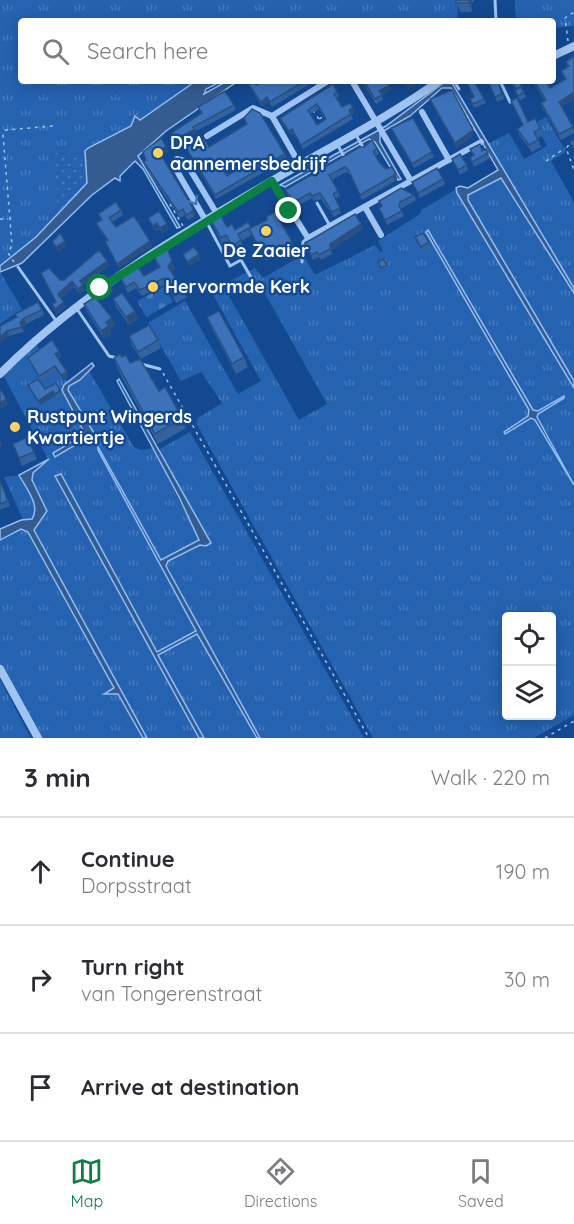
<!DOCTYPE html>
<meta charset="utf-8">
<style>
body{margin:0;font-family:Quicksand,sans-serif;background:#f7f7f7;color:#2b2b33}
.controls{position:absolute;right:18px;bottom:18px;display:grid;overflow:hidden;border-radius:6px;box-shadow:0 3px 15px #0003}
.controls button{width:54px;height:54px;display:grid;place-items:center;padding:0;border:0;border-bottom:2px solid #e1e1e2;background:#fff;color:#2b2b33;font:30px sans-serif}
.stop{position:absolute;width:18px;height:18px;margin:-14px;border:4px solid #0b8043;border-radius:50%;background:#fff}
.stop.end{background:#0b8043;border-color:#fff;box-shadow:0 2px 6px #0008}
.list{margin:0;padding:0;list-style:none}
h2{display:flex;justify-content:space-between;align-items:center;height:78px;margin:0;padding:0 24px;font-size:26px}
h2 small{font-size:20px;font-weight:400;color:#7c7c81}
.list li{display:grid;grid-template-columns:39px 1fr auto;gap:18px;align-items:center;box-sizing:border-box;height:108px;padding:0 24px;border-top:2px solid #e1e1e2}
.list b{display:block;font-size:22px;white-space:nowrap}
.list p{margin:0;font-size:20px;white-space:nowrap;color:#7c7c81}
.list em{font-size:20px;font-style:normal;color:#7c7c81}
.icon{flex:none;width:33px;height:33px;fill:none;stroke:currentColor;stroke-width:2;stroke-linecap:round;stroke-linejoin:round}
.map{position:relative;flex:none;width:574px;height:738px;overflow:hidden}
.search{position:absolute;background:#fff;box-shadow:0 3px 15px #0003;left:18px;right:18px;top:18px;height:66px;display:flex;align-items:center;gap:15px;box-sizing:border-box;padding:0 21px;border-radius:6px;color:#7c7c81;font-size:22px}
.sheet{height:402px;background:#fff}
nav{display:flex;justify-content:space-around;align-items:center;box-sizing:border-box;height:84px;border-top:2px solid #e1e1e2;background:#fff;font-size:16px;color:#7c7c81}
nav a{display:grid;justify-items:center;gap:3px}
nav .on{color:#0b8043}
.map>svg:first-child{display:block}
</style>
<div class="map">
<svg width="574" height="738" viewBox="0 0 574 738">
<defs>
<pattern id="grass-tufts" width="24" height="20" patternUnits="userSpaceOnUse" patternTransform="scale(1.5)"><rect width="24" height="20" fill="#2562b0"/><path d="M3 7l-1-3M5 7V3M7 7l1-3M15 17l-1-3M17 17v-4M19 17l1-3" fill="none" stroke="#467abc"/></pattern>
<pattern id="cemetery-stones" width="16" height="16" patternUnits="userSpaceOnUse" patternTransform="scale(1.5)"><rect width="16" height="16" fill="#2562b0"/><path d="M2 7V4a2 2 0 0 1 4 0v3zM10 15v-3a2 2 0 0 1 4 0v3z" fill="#467abc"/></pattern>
<pattern id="garden-dots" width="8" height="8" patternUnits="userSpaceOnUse" patternTransform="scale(1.5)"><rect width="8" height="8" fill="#2562b0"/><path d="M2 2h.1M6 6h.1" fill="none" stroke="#467abc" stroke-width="1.8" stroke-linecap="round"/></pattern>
</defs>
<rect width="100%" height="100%" fill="#134991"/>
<!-- grass -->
<g fill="url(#grass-tufts)" fill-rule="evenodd">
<polygon points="0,0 457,0 458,21 21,21 21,81 196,81 139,120 135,117 131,126 88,148 86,154 56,153 58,216 14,257 0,266"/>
<polygon points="515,0 574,0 574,26 553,28 553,21 516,21"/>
<polygon points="546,117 566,152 551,161 574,202 574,288 487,144 509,133 524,159 547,146 535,123"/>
<polygon points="501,177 574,293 574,383 461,193 467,198 467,195"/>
<path d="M 457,189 L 574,388 L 574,715 L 534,738 L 373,738 L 196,423 L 198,418 L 222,403 L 201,372 L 181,381 L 148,323 L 185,301 L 238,394 L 261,381 L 211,291 L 255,268 L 263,278 L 303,255 L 314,273 L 317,274 L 375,245 L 381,252 L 383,251 L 378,241 L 420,214 L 421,210 ZM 250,284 L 256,294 L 263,290 L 327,404 L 299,420 L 229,296 ZM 506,616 L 552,616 L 552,716 L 506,716 Z"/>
<polygon points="0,272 22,309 0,324"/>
<polygon points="35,344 68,382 64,385 85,430 85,434 60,450 56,457 88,438 96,442 94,433 68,391 69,386 89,371 134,447 141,450 153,448 199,540 161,560 98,448 257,738 202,738 61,474 57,474 55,477 199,738 41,738 0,664 0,540 43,519 46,511 32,480 33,473 48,459 2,373"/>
<polygon points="190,432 364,738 260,738 166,566 168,561 200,545 206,546 158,450"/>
<path d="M 19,475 C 26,488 41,506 32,519 L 23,520 L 4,477 Z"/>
<polygon points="0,680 31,738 0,738"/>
</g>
<!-- cemetery -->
<polygon fill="url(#cemetery-stones)" points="165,286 173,302 146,317 137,301"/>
<!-- garden -->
<polygon fill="url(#garden-dots)" points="55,153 86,154 87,183 58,216"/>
<!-- pitch -->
<g fill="#2562b0">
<polygon points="439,261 457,293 441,302 424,269"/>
<polygon points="387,301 406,331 387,342 370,310"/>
</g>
<!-- water -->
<g fill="#355c91" stroke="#91bef5" stroke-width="1.5">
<polygon points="196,81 222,81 206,89 204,94 227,81 238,81 166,131 138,156 180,227 177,228 143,169 135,161 120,176 120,181 115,178 92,195 22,263 0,272 0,266 36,237 87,183 85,151 88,148 131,126 135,116 140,120"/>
<polygon points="446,81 451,81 574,288 574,293 501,178 468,195 468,200 574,381 574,388 457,193 456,188 460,186 468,188 498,170 451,88 442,88 410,116 380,133 380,142 401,179 398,180 375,142 369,139 285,187 280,185 386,126"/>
<polygon points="428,230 533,410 538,411 564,396 564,398 538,414 537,417 574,485 535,420 531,418 505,434 504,432 528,416 529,410 426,232"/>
<polygon points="92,363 94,366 80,380 69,386 68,390 94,433 97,443 87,438 55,457 53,453 85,434 62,390 64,385"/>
<polygon points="119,379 211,543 206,546 200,545 168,561 166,566 260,738 257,738 197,634 158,655 204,738 199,738 55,476 61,474 157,652 196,631 98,450 98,447 161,560 199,540 179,497 117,381"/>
<path d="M 49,459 L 33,473 L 32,480 L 47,511 L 34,530 L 147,738 L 143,738 L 118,694 L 104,694 L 114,688 L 28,532 L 21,529 L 0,540 L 0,529 L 21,520 L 32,519 C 41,506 26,488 19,475 Z"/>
</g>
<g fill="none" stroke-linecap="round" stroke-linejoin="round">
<!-- path -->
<g stroke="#9fc4f2" stroke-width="1.5" stroke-dasharray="3 4.5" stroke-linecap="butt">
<polyline points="568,41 565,18 574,12"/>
<polyline points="459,102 477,135"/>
<polyline points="313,110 322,124"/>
<polyline points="313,123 324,116"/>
<polyline points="574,140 566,148 574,170"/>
<polyline points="193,144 201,139"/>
<polyline points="546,161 565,148"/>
<polyline points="223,168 228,177"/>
<polyline points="225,169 233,164"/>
<polyline points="170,204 183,226"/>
<polyline points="0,219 8,219"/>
<polyline points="14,262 8,253 12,245 3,134 6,130 54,126"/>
<polyline points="163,373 369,738"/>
<polyline points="545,738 574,721"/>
</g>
<!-- service -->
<g stroke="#9fc4f2" stroke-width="3">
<polyline points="495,0 496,21"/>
<polyline points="454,81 459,89"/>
<polyline points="500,81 510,102"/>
<polyline points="356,135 364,149"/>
<polyline points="337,144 345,158"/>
<polyline points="317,203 330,226"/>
<polyline points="206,221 230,266 241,260 252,279"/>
<polyline points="302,262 303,242 307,238"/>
<polyline points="18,267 57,322"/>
<polyline points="77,309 109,356 117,358"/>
<polyline points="141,364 160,369"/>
</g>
<!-- minor -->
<g stroke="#9fc4f2" stroke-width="6">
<polyline points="352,81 411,181"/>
<polyline points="422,112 449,160"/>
<polyline points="272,116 328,81"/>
<polyline points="207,136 253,108 272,116 300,165"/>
<polyline points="272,181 308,238 481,142"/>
<polyline points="365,207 381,235"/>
<polyline points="206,221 174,166 177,159 185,161 217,214"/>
</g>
<!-- tertiary -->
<g stroke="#9fc4f2" stroke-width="8">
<polyline points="553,56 574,46"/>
<path d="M 0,374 C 83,290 192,227 294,168 C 343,140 393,114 439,81"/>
<polyline points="0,669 38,738"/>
</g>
</g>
<!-- wall -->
<g fill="#34629f" fill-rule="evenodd">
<polygon points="456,0 474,0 474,2 472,2 472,12 460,12"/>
<polygon points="574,56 574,99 562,107 573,127 574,133 561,140 543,109 541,103 545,101 532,81 545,81 550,88 565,80 561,71 568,67 566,62"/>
<polygon points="263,81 315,81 272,107 269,102 262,106 251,89 249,85 256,85"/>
<polygon points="362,81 387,81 391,90 382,95 383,100 376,104"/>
<polygon points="488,81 498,81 504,99 497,102"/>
<polygon points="511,81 519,81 526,97 520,101"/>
<polygon points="467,83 484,99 486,103 474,108 470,99 473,97"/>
<path d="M 337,92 L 339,96 L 337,98 L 342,107 L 355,112 L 351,115 L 353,119 L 303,149 L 294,134 L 291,135 L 282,123 L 280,118 ZM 319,109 L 325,119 L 317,125 L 310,114 Z"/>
<polygon points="430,99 474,135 457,148 432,104"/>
<polygon points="511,101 528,122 540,128 543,135 538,138 541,147 532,152 520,136 517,129 523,125"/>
<path d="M 234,105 L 236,110 L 196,131 L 196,133 L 189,138 L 193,145 L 209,147 L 247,125 L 244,118 L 285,154 L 287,159 L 216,199 L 182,142 L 177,145 L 171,133 L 201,114 L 198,107 ZM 232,165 L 236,171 L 227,176 L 223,170 Z"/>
<polygon points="391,128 432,152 434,157 414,168 393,132"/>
<polygon points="377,149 379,154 376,156 379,162 386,169 397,178 395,181 362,200 351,176 347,172 342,174 332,180 340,196 335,199 341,213 334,217 321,199 314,201 312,198 296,207 287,195 285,190"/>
<polygon points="470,149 483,150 488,153 490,158 474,167 470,158 473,156"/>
<polygon points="168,152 162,157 193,208 195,213 194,217 188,220 185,215 180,218 145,167 143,161"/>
<polygon points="452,159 467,165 468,170 460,175"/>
<polygon points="443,179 445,184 420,198 412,182"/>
<polygon points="414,195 416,200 402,208 401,210 404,216 387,225 379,208 381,207 379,201"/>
<polygon points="121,210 123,215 112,222 116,227 152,246 119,268 107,246 105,241 107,240 98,228 96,223 101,220 98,214"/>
<polygon points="148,218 169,229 162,233 159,229 155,231"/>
<polygon points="210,219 227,227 235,230 248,222 251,228 292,242 295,250 285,256 283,252 266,261 252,235 241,241 244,248 234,253 229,243 223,246 213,226"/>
<polygon points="361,224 363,229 332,249 332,254 321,260 319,257 313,260 305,243"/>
<polygon points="415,237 429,242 431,248 423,252"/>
<polygon points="166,245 175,268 172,272 184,291 187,297 176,303 166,284 142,296 136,288 128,293 122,282 119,276 144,276 159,268 152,254"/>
<polygon points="107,261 109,266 83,285 85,290 80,294 74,287 61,298 66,307 57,314 52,304 56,302 41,273 60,280 64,280"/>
<polygon points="378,262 387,265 388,267 382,270"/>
<polygon points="113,299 135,311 138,319 129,325 116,307"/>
<polygon points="84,304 115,325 110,329 112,334 104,339 87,312"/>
<polygon points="42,310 44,315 26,324 22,327 24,332 9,336 0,326"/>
<polygon points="207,317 244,357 248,367 236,374 211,327"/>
<polygon points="129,336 158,340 161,348 141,359 131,344"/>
<polygon points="59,351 61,357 58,359 68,377 63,381 57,372 41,381 30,363 28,358"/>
<polygon points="122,357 130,363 159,391 182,418 186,428 158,444 117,368 114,358"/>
<polygon points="28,385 45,389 60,391 62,396 56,399 55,396 40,405 30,390"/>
<polygon points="13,444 34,452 37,459 22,466"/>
<polygon points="0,480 10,506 0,510"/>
</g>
<!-- shaded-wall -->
<g fill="#2a5082">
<polygon points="469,0 471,0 472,2 472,12"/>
<polygon points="411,81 414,81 415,85 408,90 406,85"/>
<polygon points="390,85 391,90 381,96 379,91"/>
<polygon points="574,92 574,99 561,108 559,102"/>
<polygon points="267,97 269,102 262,106 261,102"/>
<polygon points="353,108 355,112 350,115 349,110"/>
<polygon points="195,129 196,133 188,139 186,134"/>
<polygon points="292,129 294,134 291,135 289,131"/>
<polygon points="473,130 474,135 457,148 455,143"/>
<polygon points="180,138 182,142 177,145 175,141"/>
<polygon points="166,146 168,152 161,157 159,152"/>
<polygon points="230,160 232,165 222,171 220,166"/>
<polygon points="395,173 397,178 395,181 393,176"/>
<polygon points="193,208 195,213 194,217 192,212"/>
<polygon points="157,223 159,229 155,231 153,226"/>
<polygon points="167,224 169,229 162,233 160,228"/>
<polygon points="361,224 363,229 332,249 332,254 330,249 330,244"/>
<polygon points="65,241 67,246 57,252 56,247"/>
<polygon points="150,241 152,246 119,268 117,264"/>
<polygon points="199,254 201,259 189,267 187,262"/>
<polygon points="107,261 109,266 82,286 80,281"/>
<polygon points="172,261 175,268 171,273 168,267"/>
<polygon points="72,281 74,287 60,299 58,294"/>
<polygon points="83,285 85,290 80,294 78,289"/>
<polygon points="64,302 66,307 57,314 55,309"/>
<polygon points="135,311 138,319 129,325 126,317"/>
<polygon points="24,318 26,324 22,328 20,323"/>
<polygon points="112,318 115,325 110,329 112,334 104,339 101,331 106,322"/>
<polygon points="7,331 9,336 0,343 0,337"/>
<polygon points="59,351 61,357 57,359 55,354"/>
<polygon points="67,372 68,377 63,381 61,375"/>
<polygon points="53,391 55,396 40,405 38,401"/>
<polygon points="6,399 8,404 1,409 0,403"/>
<polygon points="0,441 1,441 3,446 0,448"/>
</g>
<!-- building -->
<g fill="#3c72b9" stroke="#2a5082" stroke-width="1.5" fill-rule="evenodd">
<rect x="456" y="0" width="13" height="3"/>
<polygon points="574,56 574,92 559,102 573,127 559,134 541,103 546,100 534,81 545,81 550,88 566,79 561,71 569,66 566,62"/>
<polygon points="254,81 256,85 263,81 305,81 270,102 267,97 261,102 249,85"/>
<polygon points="364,81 387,81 390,85 379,91 382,95 375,99"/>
<polygon points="403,81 411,81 406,85"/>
<polygon points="472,81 474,81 484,99 473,104 470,99 474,97 467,83"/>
<polygon points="488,81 498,81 502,94 495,97"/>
<polygon points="512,81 519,81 522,86 516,89"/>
<path d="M 333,84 L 337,92 L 334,94 L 342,107 L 350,103 L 353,108 L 349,110 L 351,114 L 301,145 L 292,129 L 289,131 L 280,118 ZM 317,104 L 326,119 L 317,125 L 308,110 Z"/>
<polygon points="521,87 524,92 518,96 515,90"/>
<polygon points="452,90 473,130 455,143 430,99"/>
<path d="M 225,91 L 234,105 L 193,127 L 195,129 L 186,134 L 193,145 L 204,138 L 209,147 L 247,124 L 244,118 L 252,109 L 260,113 L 285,154 L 215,195 L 180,138 L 175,141 L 171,133 L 202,113 L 198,107 ZM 230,160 L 237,170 L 227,176 L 220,166 Z"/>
<polygon points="517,98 528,122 535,118 540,128 534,132 538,140 529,145 517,129 523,125 511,101"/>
<polygon points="413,118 432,152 412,164 391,128"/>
<polygon points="161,138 166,146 159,152 193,208 192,212 186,215 183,209 178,212 143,161 146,160 143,152"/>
<polygon points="574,139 574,149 570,142"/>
<polygon points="372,140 377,149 373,151 379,162 386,169 392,167 395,173 393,176 360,195 349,171 345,167 329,175 338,191 333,194 340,208 332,212 320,193 312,196 310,193 294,202 285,190 360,147 364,147"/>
<polygon points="480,144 482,151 486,149 488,153 472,162 470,158 474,155 470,149"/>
<polygon points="460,154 467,165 458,170 452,159"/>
<polygon points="437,168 443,179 418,193 412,182"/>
<polygon points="401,188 414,195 400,202 399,206 402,211 385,220 379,208 382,206 379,201"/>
<polygon points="116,202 121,210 109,218 116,227 134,216 150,241 117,264 105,241 108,240 96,223 102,220 98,214"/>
<polygon points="159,211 167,224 160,228 157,223 153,226 148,218"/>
<polygon points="275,212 292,242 282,248 280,245 263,254 249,229 267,220 267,216"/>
<polygon points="220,214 227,227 232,224 235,230 248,222 251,227 238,234 241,240 232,246 226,235 221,238 210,219"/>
<polygon points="355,214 361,224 330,244 330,249 319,255 317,252 311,255 305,243"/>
<polygon points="60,233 65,241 56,247 52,242"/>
<polygon points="423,233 429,242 421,247 415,237"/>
<polygon points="166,245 172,261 168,267 184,291 173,296 164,278 140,290 134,282 126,287 119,276 136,264 144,276 160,267 152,254"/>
<polygon points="194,247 199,254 187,262 183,254"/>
<polygon points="99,250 107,261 80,281 83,285 78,289 72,281 58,294 64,302 55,309 52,304 56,302 41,273 49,268 60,280 64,280"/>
<polygon points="383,259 387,265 381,268 378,262"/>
<polygon points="122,293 135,311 126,317 113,299"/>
<polygon points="95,297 112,318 106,322 109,326 101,331 84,304"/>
<polygon points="38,302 42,310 24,318 20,323 22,327 7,331 0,337 0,326 17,317 15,314"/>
<polygon points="219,311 244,357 232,364 207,317"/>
<polygon points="149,325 158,340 138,352 129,336"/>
<polygon points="52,340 59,351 55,354 67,372 61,375 55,366 39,376 28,358"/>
<polygon points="120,354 122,357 126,355 130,363 140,359 159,391 165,387 182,418 155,434 114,358"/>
<polygon points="38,379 45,389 56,383 60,391 55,394 53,391 38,401 28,385"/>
<polygon points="0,388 6,399 0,403"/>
<polygon points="27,437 34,452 19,458 13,444"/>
<polygon points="0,480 8,501 0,504"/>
</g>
<!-- one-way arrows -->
<defs><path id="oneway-chevron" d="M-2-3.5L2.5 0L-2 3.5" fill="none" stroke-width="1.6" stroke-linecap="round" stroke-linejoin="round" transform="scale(1.5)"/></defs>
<use stroke="#4474b3" href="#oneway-chevron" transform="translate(194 201) rotate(59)"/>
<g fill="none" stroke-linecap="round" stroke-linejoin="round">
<!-- route -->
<polyline stroke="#0b8043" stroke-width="8" points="100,288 272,181 289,211"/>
</g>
<!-- markers -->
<g fill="#ffd25f" stroke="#134991" stroke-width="2">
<circle cx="158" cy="153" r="6"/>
<circle cx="266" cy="231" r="6"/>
<circle cx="153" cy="287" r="6"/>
<circle cx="15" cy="427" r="6"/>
</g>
<g text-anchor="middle" stroke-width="5" stroke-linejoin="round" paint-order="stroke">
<!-- poi labels -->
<g font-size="18" font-weight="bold" fill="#fff" stroke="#134991" text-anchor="start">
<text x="170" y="149">DPA<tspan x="170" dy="21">aannemersbedrijf</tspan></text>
<text x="266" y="257" text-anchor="middle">De Zaaier</text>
<text x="165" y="293">Hervormde Kerk</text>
<text x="27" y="423">Rustpunt Wingerds<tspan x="27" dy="21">Kwartiertje</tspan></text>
</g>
</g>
</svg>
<div class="controls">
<button><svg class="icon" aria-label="locate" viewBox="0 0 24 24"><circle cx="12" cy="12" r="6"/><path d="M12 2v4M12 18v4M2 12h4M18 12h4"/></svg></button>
<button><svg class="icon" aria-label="layers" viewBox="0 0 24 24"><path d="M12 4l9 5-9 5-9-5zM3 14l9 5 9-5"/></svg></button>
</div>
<div class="stop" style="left:100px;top:288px"></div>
<div class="stop end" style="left:289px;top:211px"></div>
<div class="search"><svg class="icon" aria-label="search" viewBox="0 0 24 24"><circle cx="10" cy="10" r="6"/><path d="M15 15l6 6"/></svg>Search here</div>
</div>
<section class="sheet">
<h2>3 min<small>Walk · 220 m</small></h2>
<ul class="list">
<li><svg class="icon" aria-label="ahead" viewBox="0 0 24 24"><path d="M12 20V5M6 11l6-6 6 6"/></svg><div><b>Continue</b><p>Dorpsstraat</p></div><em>190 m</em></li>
<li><svg class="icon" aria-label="right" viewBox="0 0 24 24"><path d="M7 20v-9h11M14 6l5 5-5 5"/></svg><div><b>Turn right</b><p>van Tongerenstraat</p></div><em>30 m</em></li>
<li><svg class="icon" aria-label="arrive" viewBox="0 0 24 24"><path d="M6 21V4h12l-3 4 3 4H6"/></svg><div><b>Arrive at destination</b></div></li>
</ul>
</section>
<nav>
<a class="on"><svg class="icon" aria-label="map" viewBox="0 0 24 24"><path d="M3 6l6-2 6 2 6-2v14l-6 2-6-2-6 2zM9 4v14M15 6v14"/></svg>Map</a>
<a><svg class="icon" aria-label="directions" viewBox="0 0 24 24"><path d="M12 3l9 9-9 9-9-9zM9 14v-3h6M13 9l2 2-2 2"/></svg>Directions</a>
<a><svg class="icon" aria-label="saved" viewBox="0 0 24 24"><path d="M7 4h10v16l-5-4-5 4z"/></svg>Saved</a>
</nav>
